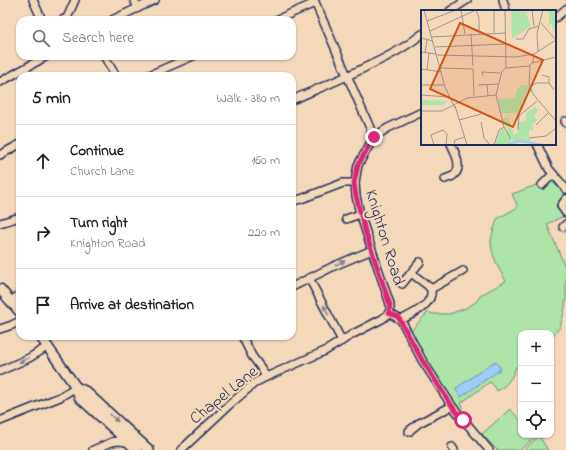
<!DOCTYPE html>
<meta charset="utf-8">
<style>
body{margin:0;font-family:"Indie Flower",sans-serif;background:#f2f2f2;color:#202124}
.controls{position:absolute;right:12px;bottom:12px;display:grid;overflow:hidden;border-radius:8px;box-shadow:0 1px 3px #0004}
.controls button{width:36px;height:36px;display:grid;place-items:center;padding:0;border:0;border-bottom:1px solid #e0e0e0;background:#fff;color:#202124;font:20px sans-serif}
.stop{position:absolute;width:12px;height:12px;margin:-9px;border:3px solid #db2777;border-radius:50%;background:#fff}
.stop.end{background:#db2777;border-color:#fff;box-shadow:0 1px 4px #0008}
.list{margin:0;padding:0;list-style:none}
h2{display:flex;justify-content:space-between;align-items:center;height:52px;margin:0;padding:0 16px;font-size:17px}
h2 small{font-size:13px;font-weight:400;color:#757577}
.list li{display:grid;grid-template-columns:26px 1fr auto;gap:12px;align-items:center;box-sizing:border-box;height:72px;padding:0 16px;border-top:1px solid #e0e0e0}
.list b{display:block;font-size:15px;white-space:nowrap}
.list p{margin:0;font-size:13px;white-space:nowrap;color:#757577}
.list em{font-size:13px;font-style:normal;color:#757577}
.icon{flex:none;width:22px;height:22px;fill:none;stroke:currentColor;stroke-width:2;stroke-linecap:round;stroke-linejoin:round}
.map{position:relative;flex:none;width:566px;height:450px;overflow:hidden}
.search{position:absolute;background:#fff;box-shadow:0 1px 3px #0004;left:16px;top:16px;width:280px;height:44px;display:flex;align-items:center;gap:10px;box-sizing:border-box;padding:0 14px;border-radius:12px;color:#757577;font-size:15px}
.panel{position:absolute;background:#fff;box-shadow:0 1px 3px #0004;left:16px;top:72px;width:280px;height:268px;border-radius:12px}
.map>svg:first-child{display:block}
</style>
<div class="map">
<svg width="566" height="450" viewBox="0 0 566 450">
<rect width="100%" height="100%" fill="#f4d8ba"/>
<filter id="ink" filterUnits="userSpaceOnUse"><feTurbulence type="fractalNoise" baseFrequency=".025" numOctaves="2"/><feDisplacementMap in="SourceGraphic" scale="8" xChannelSelector="R" yChannelSelector="G"/><feConvolveMatrix kernelMatrix="1 2 1 2 8 2 1 2 1" color-interpolation-filters="sRGB"/></filter>
<g filter="url(#ink)">
<!-- green -->
<g fill="#ade4a7" stroke="#648a82">
<path d="M 547,177 L 566,194 L 566,215 L 547,224 L 566,269 L 566,300 L 564,312 L 560,327 L 551,338 L 551,333 L 521,333 L 521,366 L 516,367 C 515,372 508,384 503,387 C 501,389 499,390 497,391 L 495,387 L 490,382 L 461,403 L 463,407 L 460,411 L 424,358 L 410,332 L 428,312 L 433,314 L 449,314 L 466,308 L 476,302 L 481,295 L 506,281 C 499,269 491,255 491,241 C 492,234 495,226 497,219 L 518,207 L 512,194 L 542,183 Z"/>
<polygon points="510,409 521,421 521,435 534,435 535,437 520,450 497,450 482,434"/>
<polygon points="539,436 548,450 524,450"/>
</g>
<!-- water -->
<polygon fill="#9ecdf9" stroke="#6a8ebb" points="495,361 501,369 461,397 455,389"/>
<g fill="none" stroke-linecap="round" stroke-linejoin="round">
<defs>
<g id="minor">
<polyline points="33,0 42,20"/>
<polyline points="134,0 138,8"/>
<polyline points="314,0 374,137"/>
<polyline points="503,0 506,11"/>
<polyline points="450,11 467,0"/>
<polyline points="555,18 566,9"/>
<polyline points="62,20 67,18 75,0"/>
<polyline points="112,20 155,0"/>
<polyline points="276,20 315,3"/>
<polyline points="104,56 116,76"/>
<polyline points="147,76 193,56"/>
<polyline points="0,82 47,56"/>
<path d="M 292,100 C 317,89 342,79 366,67 C 386,58 405,48 422,34"/>
<polyline points="565,121 566,123"/>
<polyline points="537,144 549,169 566,189"/>
<polyline points="0,155 20,144"/>
<path d="M 445,179 C 447,178 452,177 454,175 C 463,168 455,152 451,144"/>
<polyline points="542,185 553,174"/>
<polyline points="566,199 561,206 566,213"/>
<polyline points="292,201 301,199 343,183 355,183"/>
<polyline points="346,219 360,214"/>
<polyline points="0,223 20,217"/>
<polyline points="563,227 566,224"/>
<polyline points="420,262 411,273 427,285 431,289"/>
<polyline points="309,278 342,341"/>
<polyline points="402,284 411,273"/>
<polyline points="292,287 334,266 372,250"/>
<polyline points="10,301 20,295"/>
<polyline points="389,313 401,320 422,360 452,406 489,450"/>
<path d="M 401,320 C 412,314 434,305 431,289 L 463,271"/>
<polyline points="0,329 12,325 20,321"/>
<polyline points="242,336 252,356 261,368 266,377"/>
<polyline points="0,371 29,358 47,347"/>
<polyline points="0,421 60,397 76,387"/>
<polyline points="409,432 409,431 419,423 452,406"/>
<polyline points="452,447 454,450"/>
<polyline points="93,450 112,442 117,441 128,442"/>
<path d="M 181,450 L 229,405 L 256,382 L 266,377 L 325,351 L 353,334 L 382,319 C 390,314 392,309 389,301 L 360,214 L 356,196 L 355,183 L 356,176 L 358,165 L 374,137 L 388,128 L 422,112"/>
</g>
<g id="major">
<polyline points="0,289 20,312"/>
<polyline points="40,336 76,387 79,397 137,450"/>
<polyline points="76,387 85,391 149,450"/>
</g>
</defs>
<!-- minor casing -->
<use href="#minor" stroke="#1b2f5e" stroke-width="10"/>
<!-- major casing -->
<use href="#major" stroke="#1b2f5e" stroke-width="12"/>
<!-- minor -->
<use href="#minor" stroke="#f4d8ba" stroke-width="7"/>
<!-- major -->
<use href="#major" stroke="#f4d8ba" stroke-width="9"/>
</g>
<!-- one-way arrows -->
<defs><path id="oneway-solid" d="M-6-.8H1V-3.2L6.5 0L1 3.2V.8H-6Z"/></defs>
<g fill="#88848c">
<use href="#oneway-solid" transform="translate(340 263) rotate(-25)"/>
<use href="#oneway-solid" transform="translate(326 310) rotate(-117)"/>
<use href="#oneway-solid" transform="translate(24 360) rotate(154)"/>
<use href="#oneway-solid" transform="translate(114 418) rotate(43)"/>
</g>
</g>
<g fill="none" stroke-linecap="round" stroke-linejoin="round" filter="url(#ink)">
<!-- route -->
<polyline stroke="#db2777" stroke-width="5" points="374,137 358,165 354,183 356,196 365,231 390,305 389,313 398,317 400,320 422,360 452,406 463,420"/>
</g>
<g text-anchor="middle" stroke-width="4" stroke-linejoin="round" paint-order="stroke">
<!-- street labels -->
<g font-size="17" fill="#1b2f5e" stroke="#f4d8ba">
<text transform="translate(386 237) rotate(73)" y="6">Knighton Road</text>
<text transform="translate(223 394) rotate(-39)" y="6">Chapel Lane</text>
</g>
</g>
<!-- overview -->
<g transform="translate(421 10)">
<rect width="135" height="135" fill="#f4d8ba"/>
<path d="M 90,0 L 107,2 L 105,4 L 110,17 L 91,28 ZM 128,0 L 135,0 L 135,19 L 132,20 L 131,14 L 125,15 L 128,13 ZM 101,75 L 108,75 L 111,82 L 105,82 L 104,94 L 96,103 L 80,103 L 77,89 L 95,88 L 95,81 ZM 0,90 L 28,91 L 22,94 L 24,98 L 21,95 L 0,95 ZM 114,97 L 117,100 L 113,107 L 116,110 L 111,115 L 112,120 L 108,120 L 108,127 L 98,127 L 109,128 L 109,133 L 99,131 L 94,134 L 90,126 L 90,133 L 74,135 L 79,121 L 83,118 L 84,123 L 87,120 L 81,109 L 87,107 L 93,125 L 97,123 L 96,113 L 105,111 L 105,103 Z" fill="#ade4a7"/>
<path fill="none" stroke="#9ecdf9" stroke-width="2" d="M 85,135 L 98,131 L 123,135"/>
<path fill="none" stroke="#9d9495" stroke-width="1" d="M 3,0 L 24,77 L 34,98M 40,0 L 44,24M 55,0 L 58,8 L 58,23M 73,0 L 73,23M 84,0 L 85,58M 111,0 L 113,16M 6,11 L 35,0M 120,13 L 135,30M 9,21 L 55,0M 50,24 L 52,56M 11,27 L 85,23M 0,28 L 12,31M 95,29 L 102,29 L 108,19 L 118,16M 14,37 L 85,34M 117,41 L 116,23 L 122,0M 0,42 L 15,44M 4,43 L 6,30M 16,45 L 95,47 L 113,44 L 135,30M 111,53 L 135,47M 109,56 L 108,74 L 112,84 L 135,111M 20,58 L 52,59M 0,59 L 21,62M 52,59 L 53,86M 6,60 L 8,43M 121,65 L 128,67 L 128,73M 62,66 L 61,62 L 79,63M 66,74 L 67,86M 0,75 L 23,75M 57,75 L 77,74M 109,77 L 115,73 L 128,73 L 133,80M 0,85 L 28,87M 75,85 L 83,117 L 90,129M 34,96 L 46,135M 0,101 L 21,101 L 46,88 L 75,85 L 81,61 L 85,58 L 108,56 L 112,52 L 113,44M 38,110 L 60,104M 60,112 L 63,128 L 69,135M 115,115 L 127,103M 97,119 L 98,106 L 116,91M 108,128 L 125,126 L 135,118M 13,135 L 10,125 L 22,120 L 26,124 L 25,135M 33,135 L 34,130 L 44,127M 73,135 L 78,120 L 83,117"/>
<path fill="#d45514" fill-opacity="0.15" stroke="#d45514" stroke-width="2" d="M 39,13 L 122,50 L 92,117 L 9,79 Z"/>
<rect width="135" height="135" fill="none" stroke="#1b2f5e" stroke-width="2"/>
</g>
</svg>
<div class="controls">
<button>+</button>
<button>−</button>
<button><svg class="icon" aria-label="locate" viewBox="0 0 24 24"><circle cx="12" cy="12" r="6"/><path d="M12 2v4M12 18v4M2 12h4M18 12h4"/></svg></button>
</div>
<div class="stop" style="left:463px;top:420px"></div>
<div class="stop end" style="left:374px;top:137px"></div>
<div class="search"><svg class="icon" aria-label="search" viewBox="0 0 24 24"><circle cx="10" cy="10" r="6"/><path d="M15 15l6 6"/></svg>Search here</div>
<section class="panel">
<h2>5 min<small>Walk · 380 m</small></h2>
<ul class="list">
<li><svg class="icon" aria-label="ahead" viewBox="0 0 24 24"><path d="M12 20V5M6 11l6-6 6 6"/></svg><div><b>Continue</b><p>Church Lane</p></div><em>160 m</em></li>
<li><svg class="icon" aria-label="right" viewBox="0 0 24 24"><path d="M7 20v-9h11M14 6l5 5-5 5"/></svg><div><b>Turn right</b><p>Knighton Road</p></div><em>220 m</em></li>
<li><svg class="icon" aria-label="arrive" viewBox="0 0 24 24"><path d="M6 21V4h12l-3 4 3 4H6"/></svg><div><b>Arrive at destination</b></div></li>
</ul>
</section>
</div>
